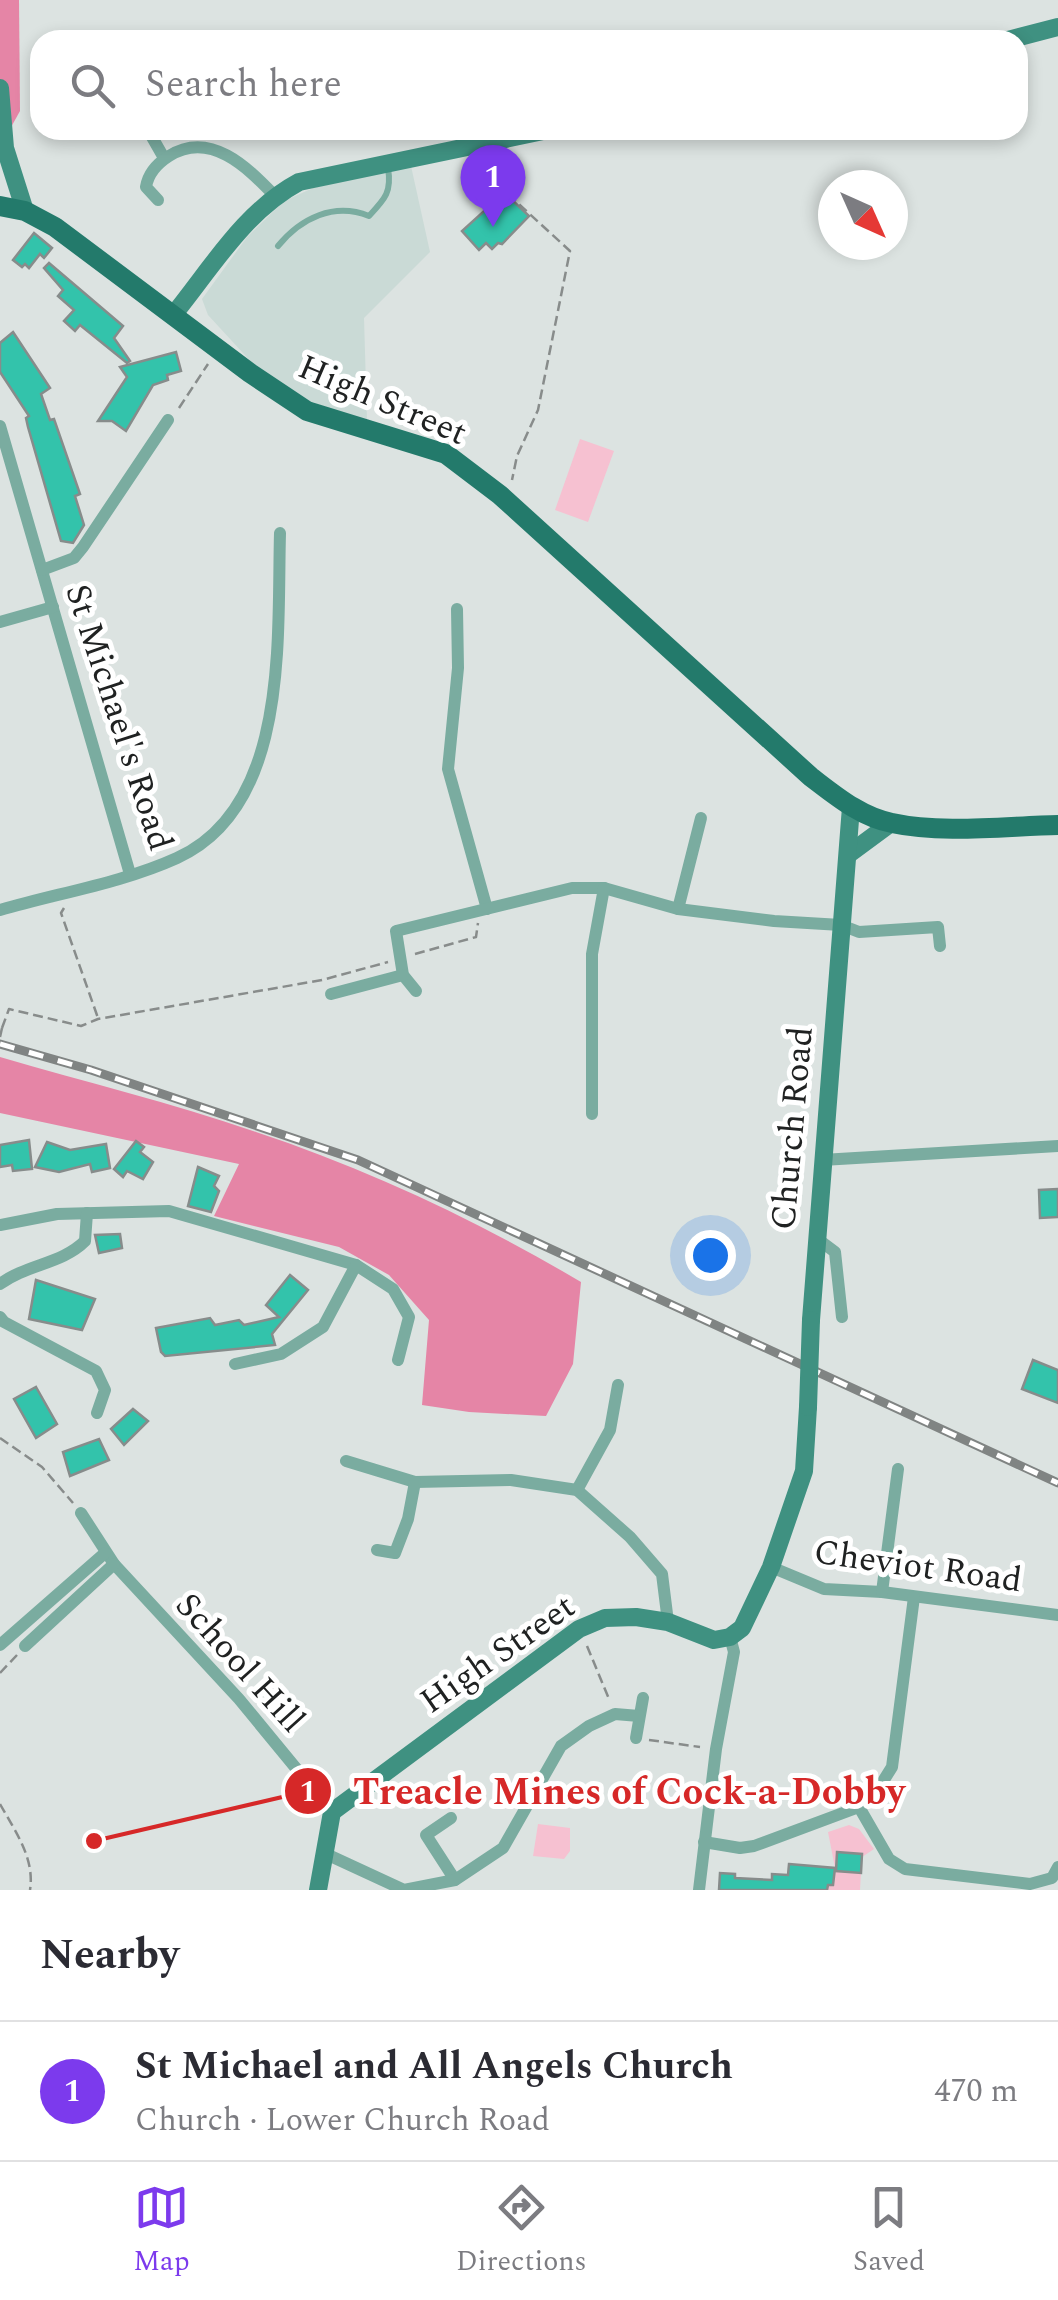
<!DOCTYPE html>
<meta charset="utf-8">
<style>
body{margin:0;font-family:Spectral,serif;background:#f2f2f3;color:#2b2b33}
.compass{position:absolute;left:818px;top:170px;width:90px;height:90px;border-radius:50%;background:#fff;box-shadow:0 5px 15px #0003;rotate:135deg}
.you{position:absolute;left:710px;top:1255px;width:35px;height:35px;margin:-25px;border:8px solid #fff;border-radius:50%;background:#1a73e8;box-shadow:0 0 0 15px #1a73e833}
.badge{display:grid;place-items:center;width:65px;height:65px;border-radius:50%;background:#7c3aed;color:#fff;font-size:32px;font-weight:700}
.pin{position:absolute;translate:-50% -82px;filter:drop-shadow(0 2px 5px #0008)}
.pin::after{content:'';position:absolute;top:52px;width:35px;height:30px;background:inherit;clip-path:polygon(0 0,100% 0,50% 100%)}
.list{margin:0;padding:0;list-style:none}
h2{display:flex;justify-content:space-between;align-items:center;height:130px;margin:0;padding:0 40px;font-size:42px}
h2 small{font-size:32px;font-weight:400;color:#7c7c81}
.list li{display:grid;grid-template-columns:65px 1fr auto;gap:30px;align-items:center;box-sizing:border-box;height:140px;padding:0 40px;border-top:2px solid #e1e1e2}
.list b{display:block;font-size:38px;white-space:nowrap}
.list p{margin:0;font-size:32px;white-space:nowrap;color:#7c7c81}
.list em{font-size:32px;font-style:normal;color:#7c7c81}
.icon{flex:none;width:55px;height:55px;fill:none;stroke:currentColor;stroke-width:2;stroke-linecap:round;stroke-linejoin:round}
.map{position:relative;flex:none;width:1058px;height:1890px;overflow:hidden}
.search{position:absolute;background:#fff;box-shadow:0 5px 15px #0003;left:30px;right:30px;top:30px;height:110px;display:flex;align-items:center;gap:25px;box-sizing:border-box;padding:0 35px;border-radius:30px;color:#7c7c81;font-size:38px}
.sheet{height:270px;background:#fff}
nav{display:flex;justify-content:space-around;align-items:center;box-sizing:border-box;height:140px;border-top:2px solid #e1e1e2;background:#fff;font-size:28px;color:#7c7c81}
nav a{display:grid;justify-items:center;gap:5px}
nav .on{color:#7c3aed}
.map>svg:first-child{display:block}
</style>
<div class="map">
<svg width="1058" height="1890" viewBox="0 0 1058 1890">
<rect width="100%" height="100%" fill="#dce3e1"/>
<!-- built -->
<polygon fill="#cadad6" points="411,166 430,252 364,318 367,420 311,402 254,365 208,315 202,299 247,237 284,201 313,188"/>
<!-- green -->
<g fill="#f6c1d1">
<polygon points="580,439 614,451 588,522 555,510"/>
<polygon points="538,1824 570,1828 570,1851 564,1859 533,1856"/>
<polygon points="849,1825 859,1829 874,1849 862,1857 861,1854 838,1853 836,1871 861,1872 860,1890 827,1890 828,1885 833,1884 835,1868 828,1832"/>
</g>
<!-- forest -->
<g fill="#e585a6">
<polygon points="0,0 19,0 20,111 0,147"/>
<path d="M 0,1057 C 85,1082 172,1103 256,1132 C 370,1170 478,1221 581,1282 L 573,1364 L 546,1416 L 469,1412 L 422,1405 L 429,1320 L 389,1275 L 339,1247 L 214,1216 L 239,1164 L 0,1113 Z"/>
</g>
<!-- building -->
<g fill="#33c3ab" stroke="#878c8b" stroke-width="2.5">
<polygon points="509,197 529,216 502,244 498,243 492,249 486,243 479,250 462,231 494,202 499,208"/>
<polygon points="34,233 52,248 44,258 40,254 29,268 25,264 22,267 13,260"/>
<polygon points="49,263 123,326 114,338 130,361 127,363 80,325 75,331 64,321 74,310 58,296 63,290 44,268"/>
<polygon points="13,332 50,388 41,394 50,420 54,419 80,494 75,496 84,525 73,543 61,541 28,427 26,418 29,416 0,372 0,343"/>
<polygon points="176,352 181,371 167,375 168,380 153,385 126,431 112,421 98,421 127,377 120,367"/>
<polygon points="29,1140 32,1169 13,1171 12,1165 0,1167 0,1145"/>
<polygon points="136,1141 144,1147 140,1152 153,1162 143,1179 127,1171 123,1177 114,1169"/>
<polygon points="47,1142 70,1150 106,1144 110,1168 92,1172 90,1164 59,1172 35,1167"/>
<polygon points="198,1167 219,1176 214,1186 219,1191 211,1212 188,1206"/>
<polygon points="1058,1189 1058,1217 1040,1218 1039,1190"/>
<polygon points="120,1234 122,1248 99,1253 95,1235"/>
<polygon points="290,1275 308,1290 272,1334 275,1345 165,1356 161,1352 156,1328 210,1318 215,1325 239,1320 244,1325 279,1317 266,1305"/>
<polygon points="36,1280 95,1299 82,1330 29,1319"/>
<polygon points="1033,1360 1058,1370 1058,1403 1022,1389"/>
<polygon points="36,1387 57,1424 36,1438 14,1399"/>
<polygon points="133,1409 148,1421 124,1445 111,1429"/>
<polygon points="99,1439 109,1460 70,1476 63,1452"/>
<polygon points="837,1852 862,1854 861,1873 836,1871"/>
<polygon points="789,1864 835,1868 833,1885 828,1885 827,1890 719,1890 720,1873 735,1874 735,1878 772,1880 772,1874 788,1875"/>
</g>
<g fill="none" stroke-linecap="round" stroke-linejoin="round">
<!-- path -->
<g stroke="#888c8b" stroke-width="2.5" stroke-dasharray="10 5" stroke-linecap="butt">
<polyline points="475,164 570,251 538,410 517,456 512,480"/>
<polyline points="179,408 208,364"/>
<polyline points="64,908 61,913 98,1018"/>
<polyline points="415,954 476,937 478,923"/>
<polyline points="2,1028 9,1009 81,1026 98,1019 322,980 388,962"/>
<polyline points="0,1438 42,1467 73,1503"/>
<polyline points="587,1646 609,1699"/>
<polyline points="0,1673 17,1655"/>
<polyline points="649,1740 700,1747"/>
<path d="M 0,1804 C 15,1831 35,1858 30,1890"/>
</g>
<!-- lane -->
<path stroke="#7aaca0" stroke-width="6" d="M 278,246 C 301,218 334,202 369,216 C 385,199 392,192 388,168"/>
<!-- street -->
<g stroke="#7aaca0" stroke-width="12">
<polyline points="123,36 124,40"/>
<polyline points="148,130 164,158"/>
<path d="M 158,200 L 146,187 C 148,174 158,163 169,156 C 210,130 247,167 274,195"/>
<polyline points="0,426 130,874"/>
<polyline points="42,570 74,558 83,547 168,420"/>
<polyline points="457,609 458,668 448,769 487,909"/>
<polyline points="0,622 53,607"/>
<polyline points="678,909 701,818"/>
<path d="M 0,910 C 58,893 122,883 177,858 C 290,807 277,637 280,533"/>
<polyline points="416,991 403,975 396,931 572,888 604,888 678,909 774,921 841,925 859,932 938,927 940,946"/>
<polyline points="331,994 403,975"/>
<polyline points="592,1114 592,954 604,888"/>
<polyline points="822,1160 1058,1146"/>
<polyline points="0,1225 57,1214 169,1211 356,1265 393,1289 409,1317 398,1360"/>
<polyline points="815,1237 835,1252 842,1317"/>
<path d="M 0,1284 C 27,1264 62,1264 85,1241 L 87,1213"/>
<polyline points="0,1317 4,1322 96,1371 105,1390 97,1413"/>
<polyline points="235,1364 281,1354 323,1327 356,1265"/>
<polyline points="346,1461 415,1482 511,1480 577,1490 630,1537 662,1574 668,1622"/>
<polyline points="577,1490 610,1430 618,1385"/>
<polyline points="81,1513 114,1564 239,1699 332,1812"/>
<polyline points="377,1550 395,1553 408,1519 415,1482"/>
<polyline points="771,1567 824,1589 882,1592 1058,1615"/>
<polyline points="882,1592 898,1469"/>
<polyline points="0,1645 105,1553"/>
<polyline points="25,1646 114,1564"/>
<polyline points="636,1738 643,1698"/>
<polyline points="859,1807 889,1859 905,1869 1030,1884 1052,1878 1058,1867"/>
<polyline points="451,1818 426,1835 455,1880"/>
<polyline points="704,1842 740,1848 754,1846 859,1807 877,1791 892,1767 914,1597"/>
<polyline points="324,1853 404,1890 455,1880 503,1848 561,1746 589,1726 615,1714 639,1716"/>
<polyline points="699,1890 716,1749 734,1652 730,1637"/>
</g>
<!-- secondary -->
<g stroke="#3f9181" stroke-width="18">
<polyline points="1008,40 1058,27"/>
<polyline points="0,88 5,148 25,211"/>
<path d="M 174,314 C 212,267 245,211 299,182 L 548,130"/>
<polyline points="849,854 891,823"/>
<polyline points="811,1320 851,807"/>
<polyline points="318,1890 332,1812 579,1629 605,1618 636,1617 668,1622 714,1640 730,1637 742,1628 771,1567 804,1471 808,1407"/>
</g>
<!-- primary -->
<path stroke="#237a6b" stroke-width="20" d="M 0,206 L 25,211 L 55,227 L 250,373 L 307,411 L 446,454 L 500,495 L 811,777 C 836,796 861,817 892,823 C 942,834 1007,826 1058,825"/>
<defs>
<polyline id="rail" points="0,1044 91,1070 358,1160 1058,1483"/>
</defs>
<!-- rail casing -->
<use href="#rail" stroke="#808483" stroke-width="9"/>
<!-- rail -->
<use href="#rail" stroke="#fff" stroke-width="5" stroke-dasharray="15" stroke-linecap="butt"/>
<!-- path-bridge -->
<polyline stroke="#888c8b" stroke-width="2.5" stroke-dasharray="10 5" stroke-linecap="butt" points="0,1037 2,1028"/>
<!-- secondary-bridge -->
<polyline stroke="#3f9181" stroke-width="18" points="808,1407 811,1320"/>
</g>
<g text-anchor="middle" stroke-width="10" stroke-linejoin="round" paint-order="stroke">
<!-- street labels -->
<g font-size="35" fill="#202222" stroke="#fff">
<text transform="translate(383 399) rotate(23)" y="12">High Street</text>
<text transform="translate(120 717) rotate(72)" y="12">St Michael's Road</text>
<text transform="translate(791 1128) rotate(-85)" y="12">Church Road</text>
<text transform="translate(918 1565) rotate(8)" y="12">Cheviot Road</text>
<text transform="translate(497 1653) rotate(-35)" y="12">High Street</text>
<text transform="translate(241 1662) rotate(48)" y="12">School Hill</text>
</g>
</g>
<!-- callouts -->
<path fill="none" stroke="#d62828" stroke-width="4" d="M94 1841L308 1791"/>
<g fill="#d62828" stroke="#fff" stroke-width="4">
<circle cx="94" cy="1841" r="10"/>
<circle cx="308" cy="1791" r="25"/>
</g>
<g font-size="30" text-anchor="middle" font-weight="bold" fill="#fff">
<text x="308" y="1801">1</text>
</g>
<g font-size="38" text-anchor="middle" font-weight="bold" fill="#d62828" stroke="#fff" stroke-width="10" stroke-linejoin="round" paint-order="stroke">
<text x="629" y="1804">Treacle Mines of Cock-a-Dobby</text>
</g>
</svg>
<svg class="compass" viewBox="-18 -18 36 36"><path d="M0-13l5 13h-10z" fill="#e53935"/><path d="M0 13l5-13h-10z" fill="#7c7c81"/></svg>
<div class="you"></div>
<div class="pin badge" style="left:493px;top:227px">1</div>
<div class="search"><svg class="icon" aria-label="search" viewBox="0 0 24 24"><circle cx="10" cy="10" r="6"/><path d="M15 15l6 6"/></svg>Search here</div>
</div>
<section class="sheet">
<h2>Nearby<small></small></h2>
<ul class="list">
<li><span class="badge">1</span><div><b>St Michael and All Angels Church</b><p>Church · Lower Church Road</p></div><em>470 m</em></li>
</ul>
</section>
<nav>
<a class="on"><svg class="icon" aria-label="map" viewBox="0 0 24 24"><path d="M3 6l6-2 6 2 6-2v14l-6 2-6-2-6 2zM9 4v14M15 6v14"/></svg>Map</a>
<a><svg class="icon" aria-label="directions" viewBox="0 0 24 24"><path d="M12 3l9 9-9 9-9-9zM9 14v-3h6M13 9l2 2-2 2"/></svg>Directions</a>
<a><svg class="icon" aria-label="saved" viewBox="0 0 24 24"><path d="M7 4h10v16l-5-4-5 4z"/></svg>Saved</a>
</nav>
